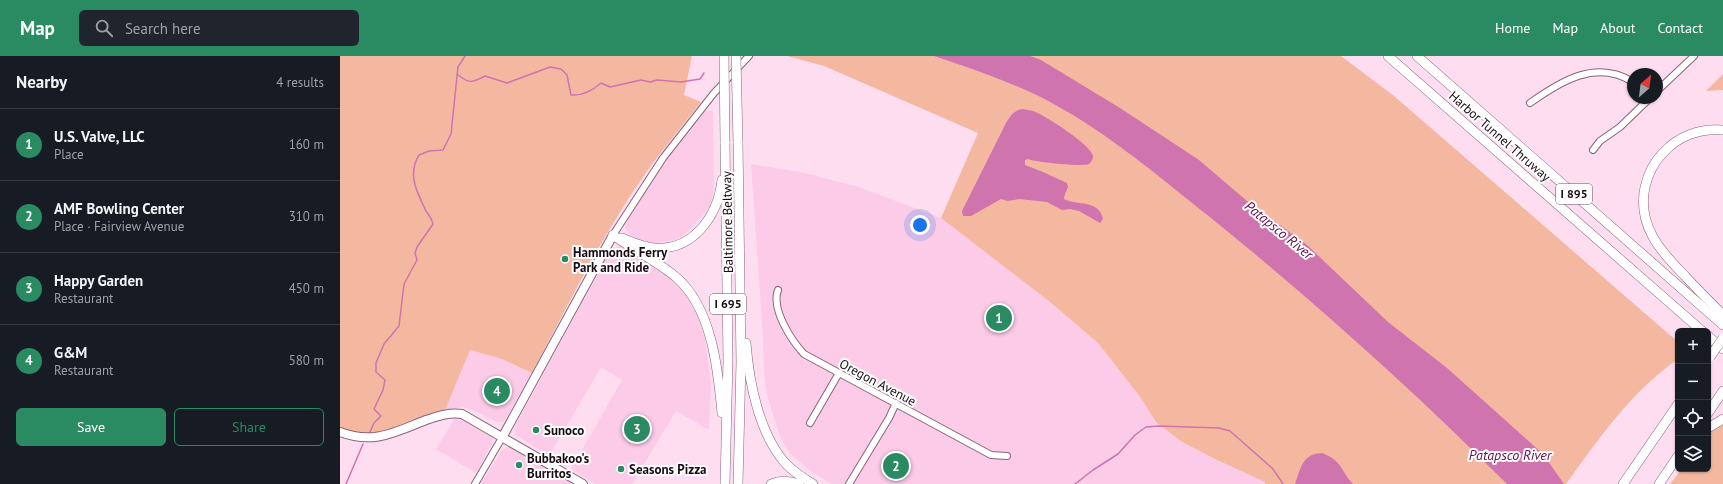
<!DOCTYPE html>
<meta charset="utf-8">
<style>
body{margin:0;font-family:"PT Sans",sans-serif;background:#20242c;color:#f1f3f6}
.controls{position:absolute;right:12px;bottom:12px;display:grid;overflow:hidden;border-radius:6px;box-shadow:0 1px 3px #0004}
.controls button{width:36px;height:36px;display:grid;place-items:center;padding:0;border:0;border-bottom:1px solid #363941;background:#171b24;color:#f1f3f6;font:20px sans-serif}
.compass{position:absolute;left:1287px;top:12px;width:36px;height:36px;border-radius:50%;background:#171b24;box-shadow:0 1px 3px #0004;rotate:28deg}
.you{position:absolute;left:580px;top:169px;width:14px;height:14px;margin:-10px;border:3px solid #fff;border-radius:50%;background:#1a73e8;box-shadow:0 0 0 6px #1a73e833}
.badge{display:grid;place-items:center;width:26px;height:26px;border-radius:50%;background:#2a8a62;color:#fff;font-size:13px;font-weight:700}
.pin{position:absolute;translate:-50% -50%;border:2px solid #fff;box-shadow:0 1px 4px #0006}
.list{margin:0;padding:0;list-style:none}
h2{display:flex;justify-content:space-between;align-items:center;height:52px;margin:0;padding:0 16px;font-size:17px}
h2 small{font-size:13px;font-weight:400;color:#9ea1a6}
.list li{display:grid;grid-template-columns:26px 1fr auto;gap:12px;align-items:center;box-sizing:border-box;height:72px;padding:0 16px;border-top:1px solid #363941}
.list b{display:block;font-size:15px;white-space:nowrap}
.list p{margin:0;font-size:13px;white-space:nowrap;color:#9ea1a6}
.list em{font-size:13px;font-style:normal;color:#9ea1a6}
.actions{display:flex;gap:8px;padding:12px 16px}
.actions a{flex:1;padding:9px 0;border:1px solid #2a8a62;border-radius:6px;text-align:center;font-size:14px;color:#2a8a62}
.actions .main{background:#2a8a62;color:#fff}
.icon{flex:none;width:22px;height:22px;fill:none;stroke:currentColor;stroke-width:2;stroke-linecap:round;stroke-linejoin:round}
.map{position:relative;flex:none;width:1383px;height:428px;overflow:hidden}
header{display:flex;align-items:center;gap:24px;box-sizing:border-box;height:56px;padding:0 20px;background:#2a8a62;color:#fff}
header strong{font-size:19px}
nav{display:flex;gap:22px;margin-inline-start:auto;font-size:14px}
.search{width:280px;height:36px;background:#20242c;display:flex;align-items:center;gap:10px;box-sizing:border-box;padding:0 14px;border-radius:6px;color:#9ea1a6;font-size:15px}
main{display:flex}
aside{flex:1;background:#171b24}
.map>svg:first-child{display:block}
</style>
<header>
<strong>Map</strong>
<div class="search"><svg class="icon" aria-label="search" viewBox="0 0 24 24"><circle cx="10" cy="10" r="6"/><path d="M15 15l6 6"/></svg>Search here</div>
<nav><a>Home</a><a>Map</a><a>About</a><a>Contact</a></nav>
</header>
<main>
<aside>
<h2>Nearby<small>4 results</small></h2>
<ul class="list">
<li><span class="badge">1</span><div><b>U.S. Valve, LLC</b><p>Place</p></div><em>160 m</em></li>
<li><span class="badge">2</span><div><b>AMF Bowling Center</b><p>Place · Fairview Avenue</p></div><em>310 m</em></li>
<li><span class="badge">3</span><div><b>Happy Garden</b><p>Restaurant</p></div><em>450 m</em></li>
<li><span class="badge">4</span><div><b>G&amp;M</b><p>Restaurant</p></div><em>580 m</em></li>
</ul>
<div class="actions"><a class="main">Save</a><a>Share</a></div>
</aside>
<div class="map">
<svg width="1383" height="428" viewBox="0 0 1383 428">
<rect width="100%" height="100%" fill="#ffddf1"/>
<!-- built -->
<g fill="#fccbe8">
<polygon points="364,55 373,55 374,130 372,144 365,157 345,178 335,184 317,187 307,186 290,179 285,171 290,159 324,106"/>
<polygon points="411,108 465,117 519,131 601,162 710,246 758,287 801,342 816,366 842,386 877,404 925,426 925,428 491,428 469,414 450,397 440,381 427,339 424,316 423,281"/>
<polygon points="278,190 284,191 322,214 341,229 357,256 365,283 371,328 369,374 336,355 292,428 255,428 231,413 282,324 261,311 209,400 176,379 174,372 270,196"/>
<polygon points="130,294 162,303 192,317 164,366 157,366 137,356 123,351 105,354"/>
<polygon points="115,362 128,364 152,379 153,386 136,417 96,393"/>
<polygon points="170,390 174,391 235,428 141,428 162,394"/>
</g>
<!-- green -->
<g fill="#f4b8a1">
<path d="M 0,0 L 352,0 L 344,39 L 361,46 C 342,71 321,95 303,121 C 260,183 227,251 192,317 L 162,303 L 130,294 L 105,354 L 38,378 L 18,378 L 0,372 Z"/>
<path d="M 447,0 L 1001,0 L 1054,40 L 1338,286 L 1338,303 C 1291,336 1259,382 1226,428 L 925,428 L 925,426 L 877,404 L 842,386 L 816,366 L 801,342 L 758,287 L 710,246 L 601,162 L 638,77 L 484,10 Z"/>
<polygon points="1383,18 1383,34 1366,35"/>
<polygon points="1383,366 1383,428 1330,428 1342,413 1368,413 1368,375"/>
</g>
<!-- water -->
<g fill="#cf74af">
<path d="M 594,0 L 690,0 L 701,4 L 780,52 L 859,104 L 907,145 L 967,189 L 1048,266 L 1107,312 L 1203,398 L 1224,428 L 1167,428 C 1075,336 977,248 876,166 C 823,124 771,79 712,47 C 675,27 633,13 594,0 Z"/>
<path d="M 683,53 C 686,54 690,54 693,55 C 703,58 753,90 753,100 C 753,103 751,107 749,108 C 741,111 695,106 688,103 L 685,104 L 685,109 L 703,116 L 727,127 L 728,131 L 725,138 L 724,143 C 737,150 759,143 763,163 L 760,167 L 739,155 L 730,153 L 722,154 L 707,146 L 679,143 L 668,145 L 661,143 L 631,160 L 623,160 L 622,155 L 666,67 C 671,59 674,54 683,53 Z"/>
<path d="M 982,397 C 1003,405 1000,414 1013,428 L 955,428 C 961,412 962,398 982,397 Z"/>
</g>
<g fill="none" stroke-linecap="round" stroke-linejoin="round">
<!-- stream -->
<g stroke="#cf74af" stroke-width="1.5">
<path d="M 117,18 C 129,28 132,27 145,20 L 167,27 L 210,11 L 221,13 L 227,19 L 231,39 C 243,40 252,35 261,27 L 270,31 L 301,24 L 310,26 L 317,24 L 341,26 L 360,23 L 364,17"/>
<path d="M 29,378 L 34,367 L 41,360 L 34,353 L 43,334 L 45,324 L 36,316 L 36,307 L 44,288 L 59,270 L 64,228 L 77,204 L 75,197 L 77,191 L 93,168 C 92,162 89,160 86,155 C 77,136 67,119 79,99 L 89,95 L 103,94 L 111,78 L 118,11 L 125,0"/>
<polyline points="6,428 23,388"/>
<polyline points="735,428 753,414 778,398 795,379 806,371 819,370 879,372 890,375 933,413 943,428"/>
</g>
<defs>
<g id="minor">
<polyline points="1317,35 1354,0"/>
<path d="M 1190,47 C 1221,25 1256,3 1293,26"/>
<polyline points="1253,94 1260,85 1280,71 1310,42"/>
<polyline points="273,179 323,102 374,37 409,0"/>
<path d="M 438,234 C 431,253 451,284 464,298 L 651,399 L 667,400"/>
<polyline points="470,367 499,317"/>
<polyline points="135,428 163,380"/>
<polyline points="509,428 549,362 556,347"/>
</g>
<g id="major">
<path d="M 0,376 C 33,389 55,376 86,364 C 98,360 109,356 122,358 L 243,428"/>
<polyline points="163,380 273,179"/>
</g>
<g id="highway">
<polyline points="1048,0 1362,275"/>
<polyline points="1077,0 1383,269"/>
<path d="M 1383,74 C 1360,72 1338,80 1323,97 C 1314,106 1308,118 1305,131 C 1297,169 1320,195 1345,220 C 1357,233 1370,246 1383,259"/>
<path d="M 273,179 C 293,194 317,205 336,221 C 372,252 378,313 382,357"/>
<path d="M 282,182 C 292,186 303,191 314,192 C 354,195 378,159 382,124"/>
<polyline points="1368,280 1383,293"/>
<path d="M 406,287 C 409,326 419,378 446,408 C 454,416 463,422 473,428"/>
<polyline points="1368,357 1383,335"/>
<polyline points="1368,372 1383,363"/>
<polyline points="385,428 388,304 385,86"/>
<polyline points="398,428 401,306 398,86"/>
<path d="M 431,428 C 440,424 450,425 459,428"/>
<polyline points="1283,428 1338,348"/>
<polyline points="1319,428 1338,400"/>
</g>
</defs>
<!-- minor casing -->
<use href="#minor" stroke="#88647a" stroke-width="8"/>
<!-- major casing -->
<use href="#major" stroke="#88647a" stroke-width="10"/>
<!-- highway casing -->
<use href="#highway" stroke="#88647a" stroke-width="10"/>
<!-- minor -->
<use href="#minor" stroke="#fff" stroke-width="6"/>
<!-- major -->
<use href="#major" stroke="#fff" stroke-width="8"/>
<!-- highway -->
<use href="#highway" stroke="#fff" stroke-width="9"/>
<defs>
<g id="highway-bridge">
<polyline points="384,0 385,86"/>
<polyline points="396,0 398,86"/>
<polyline points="1370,301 1383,282"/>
</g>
</defs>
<!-- highway-bridge casing -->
<use href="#highway-bridge" stroke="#88647a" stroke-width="10" stroke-linecap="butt"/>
<!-- highway-bridge -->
<use href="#highway-bridge" stroke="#fff" stroke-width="9"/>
</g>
<!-- markers -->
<g fill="#2a8a62" stroke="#fff" stroke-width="1.5">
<circle cx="225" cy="203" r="4"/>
<circle cx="196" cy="374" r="4"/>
<circle cx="179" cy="409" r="4"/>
<circle cx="281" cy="413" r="4"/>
</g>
<g text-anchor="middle" stroke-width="4" stroke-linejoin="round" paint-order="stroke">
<!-- shield labels -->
<g fill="#fff" stroke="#5d545a" stroke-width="1">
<rect x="1216" y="128" width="36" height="20" rx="3"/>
<rect x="370" y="238" width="36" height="20" rx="3"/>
</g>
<g font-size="12" font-weight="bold" fill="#180b13">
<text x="1234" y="142">I 895</text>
<text x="388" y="252">I 695</text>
</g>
<!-- street labels -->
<g font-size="13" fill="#180b13" stroke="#fff">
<text transform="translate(1160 80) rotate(41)" y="5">Harbor Tunnel Thruway</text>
<text transform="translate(387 166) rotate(-91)" y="5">Baltimore Beltway</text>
<text transform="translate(538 326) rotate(28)" y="5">Oregon Avenue</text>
</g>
<!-- poi labels -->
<g font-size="13" font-weight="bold" fill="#180b13" stroke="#fff" text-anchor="start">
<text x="233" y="201">Hammonds Ferry<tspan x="233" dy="15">Park and Ride</tspan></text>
<text x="204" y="379">Sunoco</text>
<text x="187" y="407">Bubbakoo's<tspan x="187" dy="15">Burritos</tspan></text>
<text x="289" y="418">Seasons Pizza</text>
</g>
<!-- water labels -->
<g font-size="14" font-style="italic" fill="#620f4c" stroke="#fff">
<text transform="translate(939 174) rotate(39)" y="5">Patapsco River</text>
<text x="1170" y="404">Patapsco River</text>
</g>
</g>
</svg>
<div class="controls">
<button>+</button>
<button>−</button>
<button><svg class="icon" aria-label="locate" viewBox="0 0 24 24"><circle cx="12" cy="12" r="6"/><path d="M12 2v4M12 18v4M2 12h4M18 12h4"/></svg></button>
<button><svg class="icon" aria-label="layers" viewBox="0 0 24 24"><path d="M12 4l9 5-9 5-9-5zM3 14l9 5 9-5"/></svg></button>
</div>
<svg class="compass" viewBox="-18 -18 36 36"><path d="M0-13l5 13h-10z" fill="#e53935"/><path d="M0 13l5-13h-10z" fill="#9ea1a6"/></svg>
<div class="you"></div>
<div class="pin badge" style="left:659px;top:262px">1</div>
<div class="pin badge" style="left:556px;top:410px">2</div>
<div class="pin badge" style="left:297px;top:373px">3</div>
<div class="pin badge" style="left:157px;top:335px">4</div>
</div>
</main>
